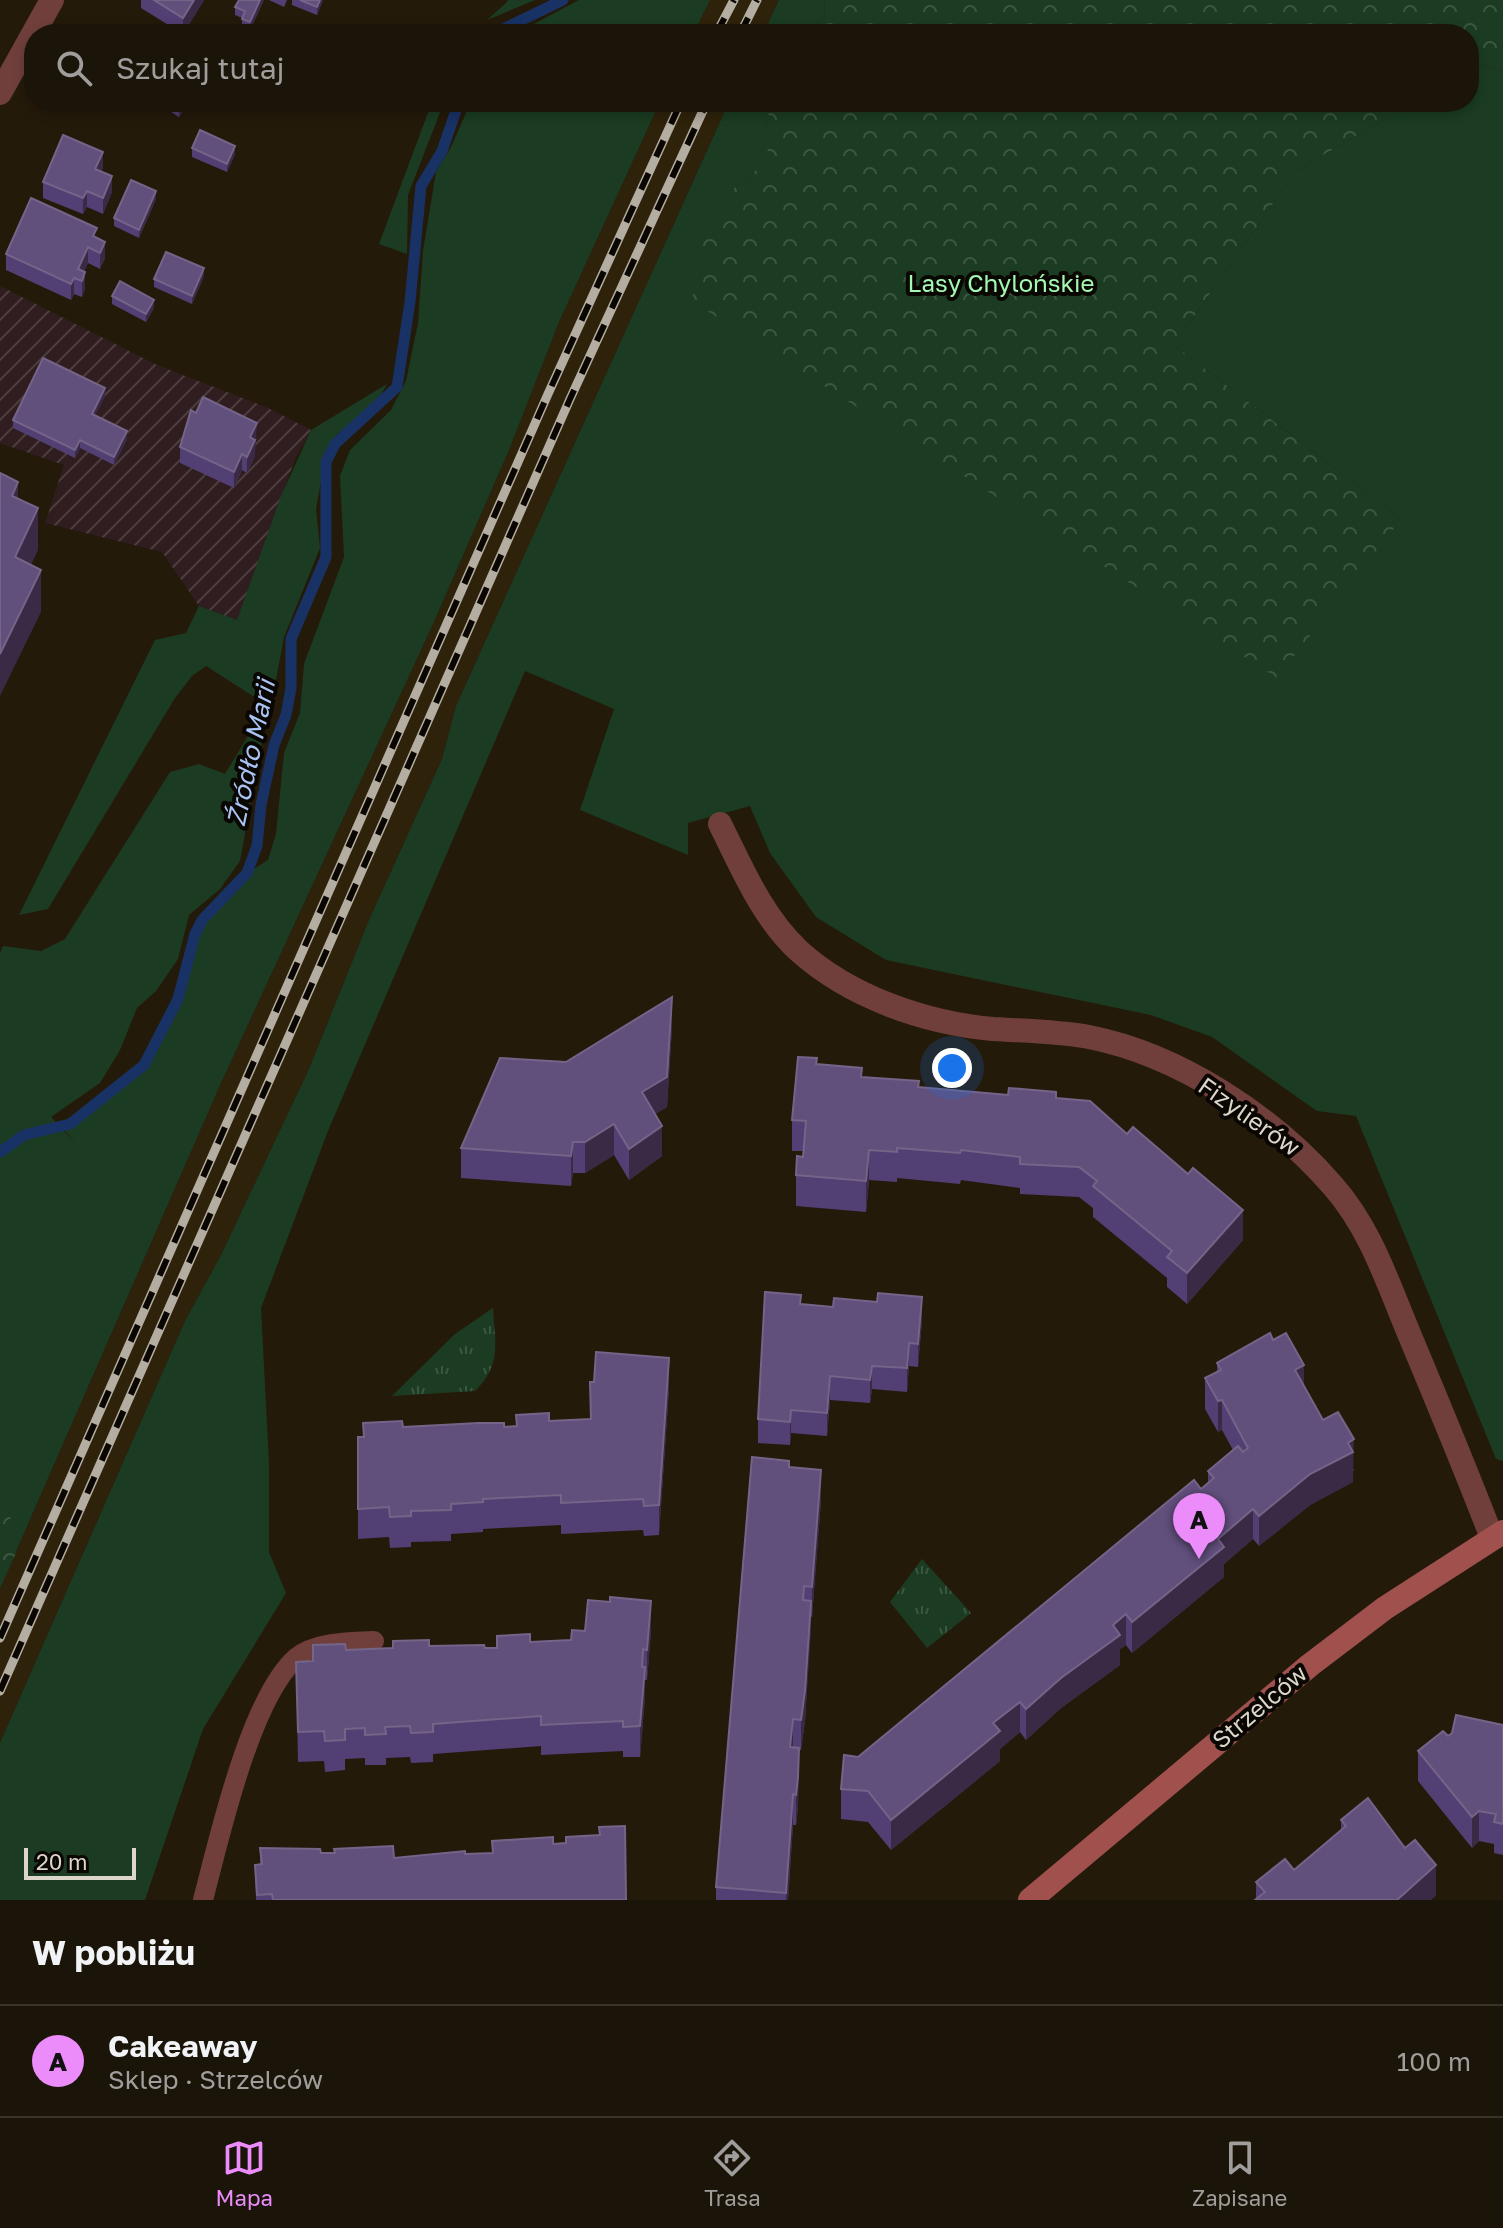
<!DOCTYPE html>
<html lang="pl">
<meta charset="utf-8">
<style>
body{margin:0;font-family:"Golos Text",sans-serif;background:#241d12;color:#f1f3f6}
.scale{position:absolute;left:24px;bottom:20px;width:112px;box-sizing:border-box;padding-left:8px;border:4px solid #dbd5ca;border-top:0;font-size:22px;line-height:28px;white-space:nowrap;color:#dbd5ca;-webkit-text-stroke:6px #0a0602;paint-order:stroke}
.you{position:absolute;left:952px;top:1068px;width:28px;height:28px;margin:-20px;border:6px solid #fff;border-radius:50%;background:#1a73e8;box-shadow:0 0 0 12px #1a73e833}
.badge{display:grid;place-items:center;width:52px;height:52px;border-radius:50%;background:#ec8cfb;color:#111;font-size:26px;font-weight:700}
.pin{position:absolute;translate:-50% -66px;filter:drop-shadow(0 2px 4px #0008)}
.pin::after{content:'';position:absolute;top:42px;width:28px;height:24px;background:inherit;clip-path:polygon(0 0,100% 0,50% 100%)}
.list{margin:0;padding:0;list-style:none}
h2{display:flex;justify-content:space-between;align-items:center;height:104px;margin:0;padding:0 32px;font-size:34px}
h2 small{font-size:26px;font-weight:400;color:#a09e9c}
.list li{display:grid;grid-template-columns:52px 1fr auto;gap:24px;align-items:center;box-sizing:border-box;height:112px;padding:0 32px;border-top:2px solid #393329}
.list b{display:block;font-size:30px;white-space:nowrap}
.list p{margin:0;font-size:26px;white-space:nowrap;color:#a09e9c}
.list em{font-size:26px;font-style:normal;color:#a09e9c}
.icon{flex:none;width:44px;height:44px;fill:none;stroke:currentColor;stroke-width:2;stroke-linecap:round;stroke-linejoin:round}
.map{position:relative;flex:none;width:1503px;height:1900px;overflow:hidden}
.search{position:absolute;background:#1b1408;box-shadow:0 4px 12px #0003;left:24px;right:24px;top:24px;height:88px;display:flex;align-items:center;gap:20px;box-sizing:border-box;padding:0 28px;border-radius:32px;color:#a09e9c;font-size:30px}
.sheet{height:216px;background:#1b1408}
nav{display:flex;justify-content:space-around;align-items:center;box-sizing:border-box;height:112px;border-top:2px solid #393329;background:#1b1408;font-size:22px;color:#a09e9c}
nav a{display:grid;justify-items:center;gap:4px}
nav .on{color:#ec8cfb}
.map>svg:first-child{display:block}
</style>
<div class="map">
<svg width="1503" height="1900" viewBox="0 0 1503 1900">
<defs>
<pattern id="industrial-furrows" width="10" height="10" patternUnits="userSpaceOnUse" patternTransform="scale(2)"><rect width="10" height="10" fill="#301d1f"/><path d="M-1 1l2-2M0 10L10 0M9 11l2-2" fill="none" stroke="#4d3d3e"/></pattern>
<pattern id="forest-crowns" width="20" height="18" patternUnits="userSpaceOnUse" patternTransform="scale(2)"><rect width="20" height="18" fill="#1b3c22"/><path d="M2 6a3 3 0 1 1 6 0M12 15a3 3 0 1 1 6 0" fill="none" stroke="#3c5741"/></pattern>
<pattern id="park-tufts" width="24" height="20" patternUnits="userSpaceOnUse" patternTransform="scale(2)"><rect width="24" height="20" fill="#1b3c22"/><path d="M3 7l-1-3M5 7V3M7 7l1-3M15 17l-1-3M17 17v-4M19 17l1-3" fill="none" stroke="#3c5741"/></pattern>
</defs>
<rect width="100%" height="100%" fill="#241a0a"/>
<!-- built -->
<g fill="#2f220a">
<polygon points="710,0 779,0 763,34 693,34"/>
<polygon points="660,102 729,102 456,706 442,759 369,920 309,1069 222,1253 185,1321 0,1743 0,1588 221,1083 433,624 509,450 559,322"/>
</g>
<!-- industrial -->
<polygon fill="url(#industrial-furrows)" points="0,286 157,365 266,407 311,430 295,459 237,621 199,606 162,552 45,523 64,465 0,443"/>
<!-- grass -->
<g fill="#1b3c22">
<polygon points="508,0 535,0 487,20 506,3"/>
<polygon points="579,0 710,0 693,34 515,34"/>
<polygon points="779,0 825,0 824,17 806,34 763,34"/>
<polygon points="1479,64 1503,72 1503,1461 1496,1459 1356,1116 1317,1111 1212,1037 1151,1015 886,960 816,917 770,853 750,806 688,823 688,855 580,810 614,709 525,671 328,1131 261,1308 269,1463 269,1552 286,1593 203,1729 145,1900 0,1900 0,1743 185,1321 222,1253 309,1069 369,920 442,759 456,706 729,102 772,102 765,126 769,153 750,178 723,195 1401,519 1174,345 1296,171 1414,102 1469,102 1469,70"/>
<polygon points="432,102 444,102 408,195 407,254 379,244"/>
<polygon points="466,102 660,102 559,322 509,450 433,624 221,1083 0,1588 0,953 3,946 41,951 65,939 170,772 199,764 225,774 248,736 262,741 240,861 220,889 189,915 178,959 156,991 137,1008 120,1050 100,1083 51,1117 76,1144 61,1126 87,1114 109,1090 144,1065 178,999 195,934 202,920 247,873 268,860 276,834 284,753 300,713 304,664 344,557 340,476 350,450 391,410 406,381 418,323 423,251 436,172 452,145 466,113"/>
<polygon points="387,384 377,402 336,435 326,453 316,509 320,548 284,637 273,696 259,700 206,666 192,676 175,698 48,909 19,915 155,640 186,633 199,606 237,620 281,496 311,430"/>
</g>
<!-- forest -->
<g fill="url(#forest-crowns)">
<polygon points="825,0 1503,0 1503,72 1479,64 1469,70 1469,34 806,34 824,17"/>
<polygon points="772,102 1414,102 1296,171 1174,345 1401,519 1277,678 692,301 701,245 723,195 750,178 768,153 765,126"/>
<polygon points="0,1515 10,1516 16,1553 0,1588"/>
</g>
<!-- park -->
<g fill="url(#park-tufts)">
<path d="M 493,1308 C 495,1344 502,1364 475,1391 L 392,1396 L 455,1334 Z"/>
<polygon points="922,1559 971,1613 927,1648 890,1602"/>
</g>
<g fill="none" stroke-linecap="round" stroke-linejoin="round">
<!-- stream -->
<g stroke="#193265" stroke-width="11">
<polyline points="493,34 563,0"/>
<polyline points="0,1152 24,1135 70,1124 144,1065 178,999 195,934 202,920 247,873 257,846 261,805 274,745 286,715 291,688 291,639 326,557 326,462 335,444 397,387 410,302 421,186 442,151 459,102"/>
</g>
<!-- lane -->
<path stroke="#703f3c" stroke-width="20" d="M 203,1900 C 219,1839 250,1699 296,1658 C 315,1642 350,1642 374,1641"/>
<!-- street -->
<g stroke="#703f3c" stroke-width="24">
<polyline points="0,93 52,0"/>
<path d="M 720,824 C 742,868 762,917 799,951 C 850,997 925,1023 993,1029 C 1025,1031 1057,1031 1089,1037 C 1180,1055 1273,1117 1333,1186 C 1371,1229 1388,1284 1410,1336 C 1438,1403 1466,1470 1492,1538"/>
</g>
<!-- secondary -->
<polyline stroke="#a0514e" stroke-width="24" points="1030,1900 1310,1665 1385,1608 1503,1532"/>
<defs>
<g id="rail">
<polyline points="716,34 734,0"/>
<polyline points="740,34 757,0"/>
<polyline points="0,1638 548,394 681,102"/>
<polyline points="0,1691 570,399 707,102"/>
</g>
</defs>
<!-- rail casing -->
<use href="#rail" stroke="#b4ada1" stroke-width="9"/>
<!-- rail -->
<use href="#rail" stroke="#0a0602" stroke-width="6" stroke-dasharray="18" stroke-linecap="butt"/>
</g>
<!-- wall -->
<g fill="#523f73">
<polygon points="141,0 204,0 183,34 141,8"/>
<polygon points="264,0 250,30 242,27 242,18 235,15 235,7"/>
<polygon points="269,0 287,0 284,7"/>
<polygon points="292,0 323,0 317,15 292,5"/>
<polygon points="156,102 197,102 192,111 185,107 179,117"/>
<polygon points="232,102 248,102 245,108"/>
<polygon points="192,148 235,154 227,172 192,157"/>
<polygon points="103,168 101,172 112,192 103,214 87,207 83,214 43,198 43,182"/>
<polygon points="156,199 139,238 114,226 114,218"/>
<polygon points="97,238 105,258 100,269 88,263 84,271 85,288 82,297 74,294 71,300 6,270 6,254"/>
<polygon points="204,276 192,304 154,287 154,279"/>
<polygon points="112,296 154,308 146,322 112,304"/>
<polygon points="105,396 95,415 127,439 114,465 80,448 75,458 13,428 13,420"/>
<polygon points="257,439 255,441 255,456 247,473 242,470 234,488 180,463 180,447"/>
<polygon points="672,1027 667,1107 655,1114 662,1156 629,1180 614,1155 585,1173 573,1173 571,1186 461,1178 461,1148 566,1062"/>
<polygon points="817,1064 862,1077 919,1087 1056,1098 1243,1240 1187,1304 1167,1287 1167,1278 1093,1217 1093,1208 1079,1197 1020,1194 1020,1188 961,1180 960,1184 897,1178 897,1182 869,1180 866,1212 796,1206 796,1175 803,1157 804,1151 792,1151 792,1120"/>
<polygon points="801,1304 922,1320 918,1367 909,1366 907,1392 872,1389 870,1403 830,1400 827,1436 791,1433 790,1445 758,1443 758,1419"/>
<polygon points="1217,1363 1304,1386 1323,1420 1354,1470 1353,1471 1353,1482 1310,1505 1259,1546 1253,1539 1224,1564 1224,1577 1132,1653 1126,1645 1120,1649 1120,1665 1061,1708 1026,1740 1020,1732 1000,1749 1000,1761 891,1850 868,1822 841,1819 841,1789 858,1757 1208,1483 1208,1471 1233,1450 1222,1430 1218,1432 1205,1409 1205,1378 1217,1372"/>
<polygon points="590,1382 669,1389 659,1535 644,1536 643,1530 561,1534 561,1525 483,1529 483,1532 451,1534 451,1541 411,1542 411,1547 390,1548 389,1537 358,1539 358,1437 363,1437 363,1423 403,1427 504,1427 516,1426 516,1415 549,1421 590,1419"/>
<polygon points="789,1467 821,1500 812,1617 811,1617 805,1721 801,1750 799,1750 798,1807 796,1825 793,1825 788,1900 716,1900 716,1887"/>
<polygon points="585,1631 651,1632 647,1680 645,1680 645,1697 640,1757 623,1757 623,1751 541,1755 541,1746 433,1754 433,1762 411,1763 410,1757 386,1758 386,1765 365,1765 365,1758 345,1759 345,1770 325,1772 324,1761 298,1762 296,1662 313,1661 346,1650 429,1646 485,1648 497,1648 497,1636 530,1642 571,1640"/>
<polygon points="1503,1725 1503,1855 1494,1853 1494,1844 1479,1841 1472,1848 1418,1781 1418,1751 1448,1736"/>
<polygon points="1341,1820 1436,1896 1256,1899 1256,1882 1294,1870 1341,1831"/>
<polygon points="492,1841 553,1844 626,1900 256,1900 255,1865 260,1864 260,1848 394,1858 492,1853"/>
</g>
<!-- shaded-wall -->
<g fill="#3a2a45">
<polygon points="194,0 204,0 183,34 183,18"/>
<polygon points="260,0 264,0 250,30 250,22"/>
<polygon points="320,0 323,0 317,15 317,7"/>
<polygon points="179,102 185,102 185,107 179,117"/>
<polygon points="192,102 197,102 192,111"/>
<polygon points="235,146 235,154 227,172 227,164"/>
<polygon points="103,152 103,168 95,186 95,169"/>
<polygon points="112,176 112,192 103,214 103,198"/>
<polygon points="87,191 87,207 83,214 83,198"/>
<polygon points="156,191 156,199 139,238 139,230"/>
<polygon points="105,242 105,258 100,269 100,253"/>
<polygon points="88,247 88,263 80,281 78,269"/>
<polygon points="204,268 204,276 192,304 192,296"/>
<polygon points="85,272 85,288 82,297 82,281"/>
<polygon points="74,278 74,294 71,300 71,284"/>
<polygon points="154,300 154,308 146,322 146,314"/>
<polygon points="105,388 105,396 92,422 92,414"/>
<polygon points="257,423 255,456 247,473 247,457 250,437"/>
<polygon points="127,431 127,439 114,465 114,457"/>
<polygon points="80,440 80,448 75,458 75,450"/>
<polygon points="242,454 242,470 234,488 234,472"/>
<polygon points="18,482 18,524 12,496"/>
<polygon points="38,508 38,550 15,599 15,557"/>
<polygon points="41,570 41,612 0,696 0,654"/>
<polygon points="672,997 672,1027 667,1107 642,1122 642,1092"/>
<polygon points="614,1124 614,1155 585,1173 585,1142"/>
<polygon points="662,1126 662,1156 629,1180 629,1149"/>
<polygon points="573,1142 573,1173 571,1186 571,1156"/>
<polygon points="869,1150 869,1180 866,1212 866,1181"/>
<polygon points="1243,1210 1243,1240 1187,1304 1187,1273"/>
<polygon points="922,1297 922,1320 918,1367 918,1344"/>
<polygon points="909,1343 909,1366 907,1392 907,1368"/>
<polygon points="669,1358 669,1389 659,1535 659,1505"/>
<polygon points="1304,1365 1304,1396 1295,1370"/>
<polygon points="872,1366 872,1389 870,1403 870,1380"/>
<polygon points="830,1376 830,1400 827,1436 827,1413"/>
<polygon points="1222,1400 1222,1430 1218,1432 1218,1401"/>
<polygon points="791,1410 791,1433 790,1445 790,1422"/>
<polygon points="1354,1439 1353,1482 1310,1505 1259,1546 1259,1516 1348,1443"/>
<polygon points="821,1470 821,1500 812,1617 812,1587"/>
<polygon points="1253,1509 1253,1539 1224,1564 1224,1577 1132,1653 1132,1622 1218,1539"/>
<polygon points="651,1601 651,1632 647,1680 647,1650"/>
<polygon points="811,1601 811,1632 805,1721 801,1750 801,1720"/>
<polygon points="1126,1614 1126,1645 1120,1649 1120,1665 1061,1708 1026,1740 1026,1709 1113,1625"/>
<polygon points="645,1667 645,1697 640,1757 640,1726"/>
<polygon points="1020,1702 1020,1732 1000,1749 1000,1761 891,1850 891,1820 993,1723"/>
<polygon points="793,1719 793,1749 790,1747"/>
<polygon points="799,1748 798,1807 796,1825 796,1795"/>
<polygon points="793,1794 793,1825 788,1900 786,1900"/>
<polygon points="1479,1811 1479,1841 1472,1848 1472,1817"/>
<polygon points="1436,1865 1436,1896 1431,1900 1397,1900"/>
</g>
<!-- building -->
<g fill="#614f7c" stroke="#746488" stroke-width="2">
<polygon points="154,0 194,0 183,18"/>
<polygon points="239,0 260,0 250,22 242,19 245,11 235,7"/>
<polygon points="300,0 320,0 317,7"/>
<polygon points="200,130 235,146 227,164 192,148"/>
<polygon points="63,135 103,152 95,169 112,176 103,198 87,191 83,198 43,182"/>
<polygon points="131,180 156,191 139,230 114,218"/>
<polygon points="31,198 97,228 93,236 105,242 100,253 88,247 78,269 85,272 82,281 74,278 71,284 6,254"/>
<polygon points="166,252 204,268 192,296 154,279"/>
<polygon points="120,281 154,300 146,314 112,296"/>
<polygon points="43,358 105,388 92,414 127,431 114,457 80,440 75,450 13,420"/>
<polygon points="203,397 257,423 250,437 255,440 247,457 242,454 234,472 180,447 191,410 196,413"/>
<polygon points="0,473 18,482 12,496 38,508 15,557 41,570 0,654"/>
<polygon points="672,997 667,1077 642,1092 662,1126 629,1149 614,1124 585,1142 573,1142 571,1156 461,1148 500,1058 566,1062"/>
<polygon points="798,1057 817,1058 816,1064 862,1068 861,1077 919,1081 918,1087 1008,1095 1009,1088 1056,1092 1056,1098 1090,1101 1127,1134 1133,1127 1188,1174 1193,1168 1243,1210 1187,1273 1167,1257 1172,1251 1093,1186 1097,1181 1079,1167 1020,1164 1020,1157 961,1150 960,1153 897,1148 897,1152 869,1150 866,1181 796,1175 797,1156 803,1157 806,1121 792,1120"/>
<polygon points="765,1292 801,1295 800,1304 833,1307 834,1298 877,1302 878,1293 922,1297 918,1344 909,1343 907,1368 872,1366 870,1380 830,1376 827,1413 791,1410 790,1422 758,1419"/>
<polygon points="1270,1333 1273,1340 1286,1333 1304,1365 1295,1370 1323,1420 1338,1412 1354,1439 1348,1443 1353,1452 1310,1474 1259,1516 1253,1509 1218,1539 1224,1547 1132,1622 1126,1614 1113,1625 1120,1635 1061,1678 1026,1709 1020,1702 993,1723 1000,1731 891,1820 868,1791 841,1789 844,1755 858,1757 1194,1480 1201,1489 1214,1478 1208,1471 1238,1446 1243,1452 1248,1448 1222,1400 1218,1401 1205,1378 1221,1370 1217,1363"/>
<polygon points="596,1352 669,1358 659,1505 644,1506 643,1499 561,1503 561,1495 483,1499 483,1502 451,1504 451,1510 411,1511 411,1516 390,1517 389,1507 358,1509 358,1437 364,1437 363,1423 402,1421 403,1427 479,1423 504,1423 504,1427 517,1426 516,1415 549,1413 549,1421 591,1419 590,1382 594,1382"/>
<polygon points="752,1457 789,1461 789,1467 821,1470 812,1587 804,1586 803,1600 811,1601 805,1691 801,1720 793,1719 790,1747 799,1748 798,1777 796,1795 793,1794 786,1893 716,1887"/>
<polygon points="610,1597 651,1601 647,1650 643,1649 642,1667 645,1667 640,1726 623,1727 623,1721 541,1725 541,1716 433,1724 433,1732 411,1733 410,1726 385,1727 386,1734 365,1735 365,1728 345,1729 345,1740 325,1741 324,1731 298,1732 296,1662 313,1661 313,1645 345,1644 346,1650 393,1648 393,1641 429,1640 429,1646 484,1645 485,1648 497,1648 497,1636 530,1634 530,1642 571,1640 572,1630 585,1631 588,1600 610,1602"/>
<polygon points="1456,1715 1503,1725 1503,1824 1494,1822 1496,1814 1479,1811 1472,1817 1418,1751 1443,1731 1448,1736 1452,1733"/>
<polygon points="1368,1798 1405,1848 1415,1840 1436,1865 1397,1900 1255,1900 1265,1892 1256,1882 1285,1859 1294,1870 1346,1826 1341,1820"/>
<polygon points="625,1826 626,1900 273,1900 272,1894 257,1895 255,1865 262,1864 260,1848 320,1849 321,1853 335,1853 334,1849 393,1846 394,1858 465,1851 465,1854 493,1853 492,1841 553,1837 553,1844 566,1843 566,1837 600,1835 599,1827"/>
</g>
<g text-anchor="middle" stroke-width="8" stroke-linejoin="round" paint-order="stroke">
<!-- park labels -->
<g font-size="24" fill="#a3f8b3" stroke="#0a0602">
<text x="1001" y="292">Lasy Chylońskie</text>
</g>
<!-- street labels -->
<g font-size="24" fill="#dbd5ca" stroke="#0a0602">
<text transform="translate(1249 1117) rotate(35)" y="8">Fizylierów</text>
<text transform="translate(1260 1707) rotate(-40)" y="8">Strzelców</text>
</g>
<!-- water labels -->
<g font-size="26" font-style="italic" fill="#a9c3f4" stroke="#0a0602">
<text transform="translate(251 753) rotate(-78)" y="9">Źródło Marii</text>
</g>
</g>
</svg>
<div class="scale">20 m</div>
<div class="you"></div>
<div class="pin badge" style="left:1199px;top:1559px">A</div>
<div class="search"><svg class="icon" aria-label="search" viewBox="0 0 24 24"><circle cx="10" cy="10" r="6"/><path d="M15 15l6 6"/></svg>Szukaj tutaj</div>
</div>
<section class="sheet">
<h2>W pobliżu<small></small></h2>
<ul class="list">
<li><span class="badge">A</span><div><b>Cakeaway</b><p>Sklep · Strzelców</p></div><em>100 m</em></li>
</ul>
</section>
<nav>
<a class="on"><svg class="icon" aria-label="map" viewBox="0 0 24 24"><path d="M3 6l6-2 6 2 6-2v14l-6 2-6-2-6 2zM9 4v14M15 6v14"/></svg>Mapa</a>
<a><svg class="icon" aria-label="directions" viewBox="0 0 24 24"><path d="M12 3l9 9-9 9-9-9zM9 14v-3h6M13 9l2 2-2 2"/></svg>Trasa</a>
<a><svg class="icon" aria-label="saved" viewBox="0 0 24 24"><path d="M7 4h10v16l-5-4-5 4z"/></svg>Zapisane</a>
</nav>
